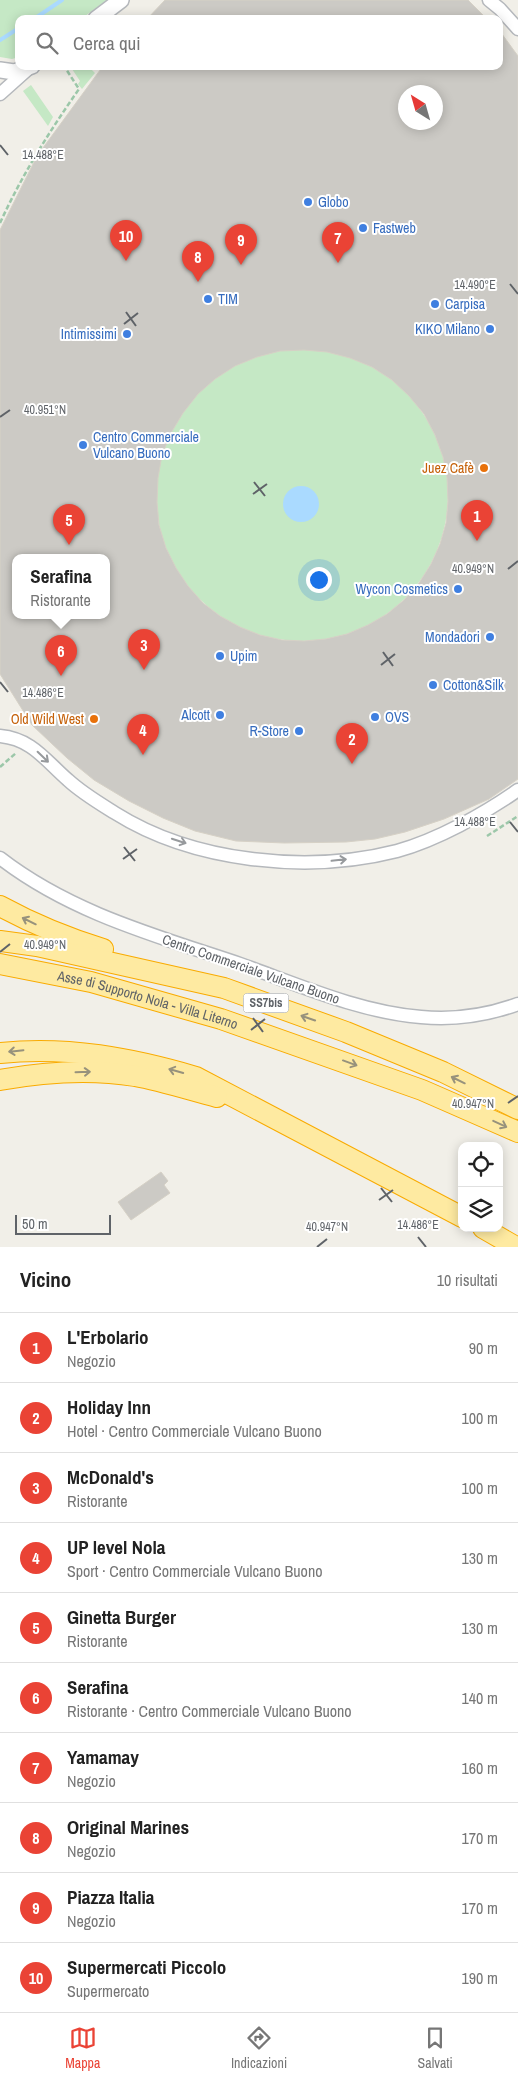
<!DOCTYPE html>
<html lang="it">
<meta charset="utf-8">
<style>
body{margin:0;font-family:"Archivo Narrow",sans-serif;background:#f6f6f6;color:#222}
.controls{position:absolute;right:15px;bottom:15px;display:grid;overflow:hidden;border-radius:10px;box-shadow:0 2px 12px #0003}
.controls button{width:45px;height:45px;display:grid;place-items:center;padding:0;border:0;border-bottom:1px solid #e0e0e0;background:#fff;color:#222;font:25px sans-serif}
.compass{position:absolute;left:398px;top:85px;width:45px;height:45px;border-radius:50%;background:#fff;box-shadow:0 2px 12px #0003;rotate:323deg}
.scale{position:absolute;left:15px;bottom:12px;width:96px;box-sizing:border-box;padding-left:5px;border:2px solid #5f6368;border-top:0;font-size:14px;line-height:18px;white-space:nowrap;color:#5f6368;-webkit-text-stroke:4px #fff;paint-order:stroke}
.you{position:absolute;left:318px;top:579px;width:18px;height:18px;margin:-12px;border:4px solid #fff;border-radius:50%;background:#1a73e8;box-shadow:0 0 0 8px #1a73e833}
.badge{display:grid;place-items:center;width:32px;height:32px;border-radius:50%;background:#ea4335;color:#fff;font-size:16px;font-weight:700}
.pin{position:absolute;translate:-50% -41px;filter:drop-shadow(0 1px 2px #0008)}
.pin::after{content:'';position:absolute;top:26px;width:18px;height:15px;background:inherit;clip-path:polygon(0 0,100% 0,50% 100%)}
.popup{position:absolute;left:12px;top:554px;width:98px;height:65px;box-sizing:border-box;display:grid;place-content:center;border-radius:10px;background:#fff;filter:drop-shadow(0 1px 4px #0005);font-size:16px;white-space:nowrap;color:#767676}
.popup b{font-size:19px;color:#222}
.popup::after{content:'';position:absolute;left:50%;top:100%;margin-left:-10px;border:10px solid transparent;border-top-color:#fff}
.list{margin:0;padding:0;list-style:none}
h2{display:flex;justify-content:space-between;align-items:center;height:65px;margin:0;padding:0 20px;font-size:21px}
h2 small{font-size:16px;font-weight:400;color:#767676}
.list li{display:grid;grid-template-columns:32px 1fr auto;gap:15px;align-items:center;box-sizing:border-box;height:70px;padding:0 20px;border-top:1px solid #e0e0e0}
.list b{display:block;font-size:19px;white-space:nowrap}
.list p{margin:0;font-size:16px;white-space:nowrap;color:#767676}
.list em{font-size:16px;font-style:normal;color:#767676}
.icon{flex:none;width:28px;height:28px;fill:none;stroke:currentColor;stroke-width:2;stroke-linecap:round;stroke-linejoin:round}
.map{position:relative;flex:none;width:518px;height:1247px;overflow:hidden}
.search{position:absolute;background:#fff;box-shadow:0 2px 12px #0003;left:15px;right:15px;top:15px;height:55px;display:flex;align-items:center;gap:12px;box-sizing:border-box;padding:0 18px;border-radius:10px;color:#767676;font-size:19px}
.sheet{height:765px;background:#fff}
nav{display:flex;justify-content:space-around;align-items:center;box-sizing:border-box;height:70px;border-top:1px solid #e0e0e0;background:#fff;font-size:14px;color:#767676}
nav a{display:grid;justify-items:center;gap:2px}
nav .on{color:#ea4335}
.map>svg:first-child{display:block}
</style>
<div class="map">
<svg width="518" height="1247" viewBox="0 0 518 1247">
<rect width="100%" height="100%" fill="#f1efe8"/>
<!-- green -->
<g fill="#c5e8c5">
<polygon points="0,0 107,0 81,19 19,19 19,57 12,59 0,57"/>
<polygon points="70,66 88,66 95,73 82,89 78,84 80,81"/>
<polygon points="31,85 53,117 48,126 23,91"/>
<circle cx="302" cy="495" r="146"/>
</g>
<!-- water -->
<circle fill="#aadaff" cx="301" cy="504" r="18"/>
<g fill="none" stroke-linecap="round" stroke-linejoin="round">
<!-- stream -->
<g stroke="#aadaff" stroke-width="4">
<polyline points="34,19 62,0"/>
<polyline points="0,40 19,28"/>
</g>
</g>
<!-- building -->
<g fill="#cccac5" stroke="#d6d1c6" fill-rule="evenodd">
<polygon points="165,0 468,0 487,19 147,19"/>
<path d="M 499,30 L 518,56 L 518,779 L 489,799 L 444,819 L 405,832 L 375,839 L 346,842 L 284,843 L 236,841 L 195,831 L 163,818 L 129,801 L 94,780 L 67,758 L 32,725 L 0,674 L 0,230 L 37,156 L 103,66 L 499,66 ZM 406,92 L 436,92 L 436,122 L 406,122 ZM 304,350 L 327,352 L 350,358 L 372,367 L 392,380 L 409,396 L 424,414 L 435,435 L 443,457 L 447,478 L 448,501 L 446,523 L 440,544 L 431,564 L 419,583 L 404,600 L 387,614 L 368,625 L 347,634 L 326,639 L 304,641 L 282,640 L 260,635 L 240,627 L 220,616 L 203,603 L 188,586 L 176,568 L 166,548 L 159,525 L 157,502 L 158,478 L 162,455 L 171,433 L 183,413 L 198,394 L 215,379 L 235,366 L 257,357 L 280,351 ZM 16,557 L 106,557 L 106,615 L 16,615 Z"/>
<polygon points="161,1172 168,1181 164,1185 170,1193 131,1220 118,1202"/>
</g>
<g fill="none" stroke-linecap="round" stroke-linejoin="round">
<defs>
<g id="minor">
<polyline points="489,0 500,9 518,29"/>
<polyline points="0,94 28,69"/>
<path d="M 0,736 C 32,739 45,760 68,780 C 82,793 99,803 115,813 C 193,862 307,874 397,851 C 437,840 484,814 518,790"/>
<path d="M 0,858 C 71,913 157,936 240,964 C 299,985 359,1012 421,1017 C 453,1020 488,1015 518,1004"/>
</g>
<g id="tertiary">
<polyline points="96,19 121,0"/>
<polyline points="0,70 14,72 32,66"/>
</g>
<g id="trunk">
<path d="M 0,906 C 33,924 67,938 103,949"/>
<polyline points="0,941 37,946 224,988 346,1032 443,1072 518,1109"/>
<path id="s1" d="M 0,964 L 91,982 L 221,1019 L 422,1090 L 518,1132"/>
<path d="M 0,1053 C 68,1046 131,1058 196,1077 L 462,1217"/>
<path d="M 0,1080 C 44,1072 91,1069 135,1076 C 162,1081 190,1090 217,1097"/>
<polyline points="483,1228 516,1247"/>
</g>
</defs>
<!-- minor casing -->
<use href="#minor" stroke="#b5b8bc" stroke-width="15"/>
<!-- tertiary casing -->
<use href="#tertiary" stroke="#b5b8bc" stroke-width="18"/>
<!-- trunk casing -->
<use href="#trunk" stroke="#f9ab00" stroke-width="22"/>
<!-- path -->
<g stroke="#9cc7a9" stroke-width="2.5" stroke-dasharray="5 2.5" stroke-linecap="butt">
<path d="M 0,223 C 22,175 49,132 79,89 L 64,66"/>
<polyline points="0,767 16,753"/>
<polyline points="487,836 518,816"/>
</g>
<!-- minor -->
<use href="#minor" stroke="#fff" stroke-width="12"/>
<!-- tertiary -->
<use href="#tertiary" stroke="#fff" stroke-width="15"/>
<!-- trunk -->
<use href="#trunk" stroke="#feeaa1" stroke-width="20"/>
</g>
<!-- one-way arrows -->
<defs><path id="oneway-shaft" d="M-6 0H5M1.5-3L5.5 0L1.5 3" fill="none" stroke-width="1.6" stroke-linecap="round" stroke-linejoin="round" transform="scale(1.25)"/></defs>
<g stroke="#979a9d">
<use href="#oneway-shaft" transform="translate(43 757) rotate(44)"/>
<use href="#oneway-shaft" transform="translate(179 841) rotate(18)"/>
<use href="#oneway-shaft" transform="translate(339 860) rotate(-6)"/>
</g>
<g stroke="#97927c">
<use href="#oneway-shaft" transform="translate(29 921) rotate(-154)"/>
<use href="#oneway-shaft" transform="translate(308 1018) rotate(-161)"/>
<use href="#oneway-shaft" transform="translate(16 1051) rotate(174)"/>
<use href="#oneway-shaft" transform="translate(350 1063) rotate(20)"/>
<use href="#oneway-shaft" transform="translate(176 1071) rotate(-164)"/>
<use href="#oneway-shaft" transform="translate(83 1072) rotate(-2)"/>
<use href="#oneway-shaft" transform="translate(458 1080) rotate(-154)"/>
<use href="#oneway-shaft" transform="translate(500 1124) rotate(25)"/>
</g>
<!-- ticks -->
<path fill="none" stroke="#5f6368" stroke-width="2" d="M 0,145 L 8,155M 510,284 L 518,294M 126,312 L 136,326M 124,324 L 138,313M 0,417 L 10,410M 254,482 L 265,496M 253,494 L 267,484M 508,569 L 518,561M 383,652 L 393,666M 381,665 L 395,654M 0,682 L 8,692M 510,822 L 518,832M 124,847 L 135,861M 123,859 L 137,849M 0,952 L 10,944M 253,1018 L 263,1032M 251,1030 L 265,1019M 508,1103 L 518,1096M 381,1188 L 392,1202M 379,1200 L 393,1190M 418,1237 L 426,1247M 317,1247 L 327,1239"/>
<!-- markers -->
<g fill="#3f7fe0" stroke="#fff" stroke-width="2">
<circle cx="308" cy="202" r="5"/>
<circle cx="363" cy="228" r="5"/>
<circle cx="208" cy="299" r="5"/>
<circle cx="435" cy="304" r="5"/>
<circle cx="490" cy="329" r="5"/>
<circle cx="127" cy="334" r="5"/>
<circle cx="83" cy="445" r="5"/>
<circle cx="458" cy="589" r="5"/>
<circle cx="490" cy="637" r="5"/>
<circle cx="220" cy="656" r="5"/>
<circle cx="433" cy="685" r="5"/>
<circle cx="220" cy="715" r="5"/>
<circle cx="375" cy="717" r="5"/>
<circle cx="299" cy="731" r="5"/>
</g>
<g fill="#e8710a" stroke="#fff" stroke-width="2">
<circle cx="484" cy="468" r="5"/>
<circle cx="94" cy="719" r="5"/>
</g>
<g text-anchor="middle" stroke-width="4" stroke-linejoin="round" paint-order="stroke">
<!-- shield labels -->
<rect fill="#fff" stroke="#8f9295" stroke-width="1" x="243.5" y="993.5" width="45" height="19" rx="4"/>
<g font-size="12" font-weight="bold" fill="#5f6368">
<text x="266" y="1007">SS7bis</text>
</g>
<!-- shop labels -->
<g font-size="14" fill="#366cbe" stroke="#fff" text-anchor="start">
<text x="318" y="207">Globo</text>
<text x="373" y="233">Fastweb</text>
<text x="218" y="304">TIM</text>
<text x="445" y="309">Carpisa</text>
<text x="480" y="334" text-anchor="end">KIKO Milano</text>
<text x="117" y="339" text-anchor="end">Intimissimi</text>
<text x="93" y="442">Centro Commerciale<tspan x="93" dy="16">Vulcano Buono</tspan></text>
<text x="448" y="594" text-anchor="end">Wycon Cosmetics</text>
<text x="480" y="642" text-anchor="end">Mondadori</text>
<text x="230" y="661">Upim</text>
<text x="443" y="690">Cotton&amp;Silk</text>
<text x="210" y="720" text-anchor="end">Alcott</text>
<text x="385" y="722">OVS</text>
<text x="289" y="736" text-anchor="end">R-Store</text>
</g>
<!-- food labels -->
<g font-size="14" fill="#c56008" stroke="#fff" text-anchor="end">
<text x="474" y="473">Juez Cafè</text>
<text x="84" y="724">Old Wild West</text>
</g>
<!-- street labels -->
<g font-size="14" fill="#5f6368" stroke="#fff">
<text transform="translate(251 969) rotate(19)" y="5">Centro Commerciale Vulcano Buono</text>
<text dy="5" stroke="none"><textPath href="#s1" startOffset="152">Asse di Supporto Nola - Villa Literno</textPath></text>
</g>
</g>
<g font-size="12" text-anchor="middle" fill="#5f6368" stroke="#fff" stroke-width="4" stroke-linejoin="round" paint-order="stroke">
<text x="43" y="159">14.488°E</text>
<text x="475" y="289">14.490°E</text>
<text x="45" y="414">40.951°N</text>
<text x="473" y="573">40.949°N</text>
<text x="43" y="697">14.486°E</text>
<text x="475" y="826">14.488°E</text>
<text x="45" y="949">40.949°N</text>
<text x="473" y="1108">40.947°N</text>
<text x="418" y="1229">14.486°E</text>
<text x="327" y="1231">40.947°N</text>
</g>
</svg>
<div class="controls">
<button><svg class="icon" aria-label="locate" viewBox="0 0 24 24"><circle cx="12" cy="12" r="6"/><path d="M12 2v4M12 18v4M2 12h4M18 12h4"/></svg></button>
<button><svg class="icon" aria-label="layers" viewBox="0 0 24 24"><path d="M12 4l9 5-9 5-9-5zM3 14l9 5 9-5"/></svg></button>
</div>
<svg class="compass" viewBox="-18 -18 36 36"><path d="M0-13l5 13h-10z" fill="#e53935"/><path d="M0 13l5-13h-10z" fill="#767676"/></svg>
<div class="scale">50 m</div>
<div class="you"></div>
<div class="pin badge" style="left:477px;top:541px">1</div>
<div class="pin badge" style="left:352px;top:764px">2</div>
<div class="pin badge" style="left:144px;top:670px">3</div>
<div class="pin badge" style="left:143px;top:755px">4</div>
<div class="pin badge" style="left:69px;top:545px">5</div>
<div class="pin badge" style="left:61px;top:676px">6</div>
<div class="popup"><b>Serafina</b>Ristorante</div>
<div class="pin badge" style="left:338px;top:263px">7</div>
<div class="pin badge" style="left:198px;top:282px">8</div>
<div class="pin badge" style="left:241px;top:265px">9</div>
<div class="pin badge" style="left:126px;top:261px">10</div>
<div class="search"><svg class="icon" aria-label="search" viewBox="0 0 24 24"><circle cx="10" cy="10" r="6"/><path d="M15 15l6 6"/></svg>Cerca qui</div>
</div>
<section class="sheet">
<h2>Vicino<small>10 risultati</small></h2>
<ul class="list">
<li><span class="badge">1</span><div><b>L'Erbolario</b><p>Negozio</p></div><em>90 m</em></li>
<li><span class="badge">2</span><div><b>Holiday Inn</b><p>Hotel · Centro Commerciale Vulcano Buono</p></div><em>100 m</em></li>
<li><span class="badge">3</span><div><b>McDonald's</b><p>Ristorante</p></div><em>100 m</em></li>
<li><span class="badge">4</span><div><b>UP level Nola</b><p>Sport · Centro Commerciale Vulcano Buono</p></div><em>130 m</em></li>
<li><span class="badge">5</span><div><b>Ginetta Burger</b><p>Ristorante</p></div><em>130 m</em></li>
<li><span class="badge">6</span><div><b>Serafina</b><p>Ristorante · Centro Commerciale Vulcano Buono</p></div><em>140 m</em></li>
<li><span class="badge">7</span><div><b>Yamamay</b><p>Negozio</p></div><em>160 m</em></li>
<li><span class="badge">8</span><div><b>Original Marines</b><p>Negozio</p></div><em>170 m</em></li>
<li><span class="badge">9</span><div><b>Piazza Italia</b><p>Negozio</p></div><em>170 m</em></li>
<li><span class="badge">10</span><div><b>Supermercati Piccolo</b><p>Supermercato</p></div><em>190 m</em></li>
</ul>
</section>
<nav>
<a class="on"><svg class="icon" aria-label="map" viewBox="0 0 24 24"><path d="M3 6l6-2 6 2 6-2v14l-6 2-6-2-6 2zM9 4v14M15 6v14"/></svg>Mappa</a>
<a><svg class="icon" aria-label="directions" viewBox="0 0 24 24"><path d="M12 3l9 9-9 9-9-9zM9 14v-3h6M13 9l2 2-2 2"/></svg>Indicazioni</a>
<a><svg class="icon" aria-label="saved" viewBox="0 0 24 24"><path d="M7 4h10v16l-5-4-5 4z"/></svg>Salvati</a>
</nav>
